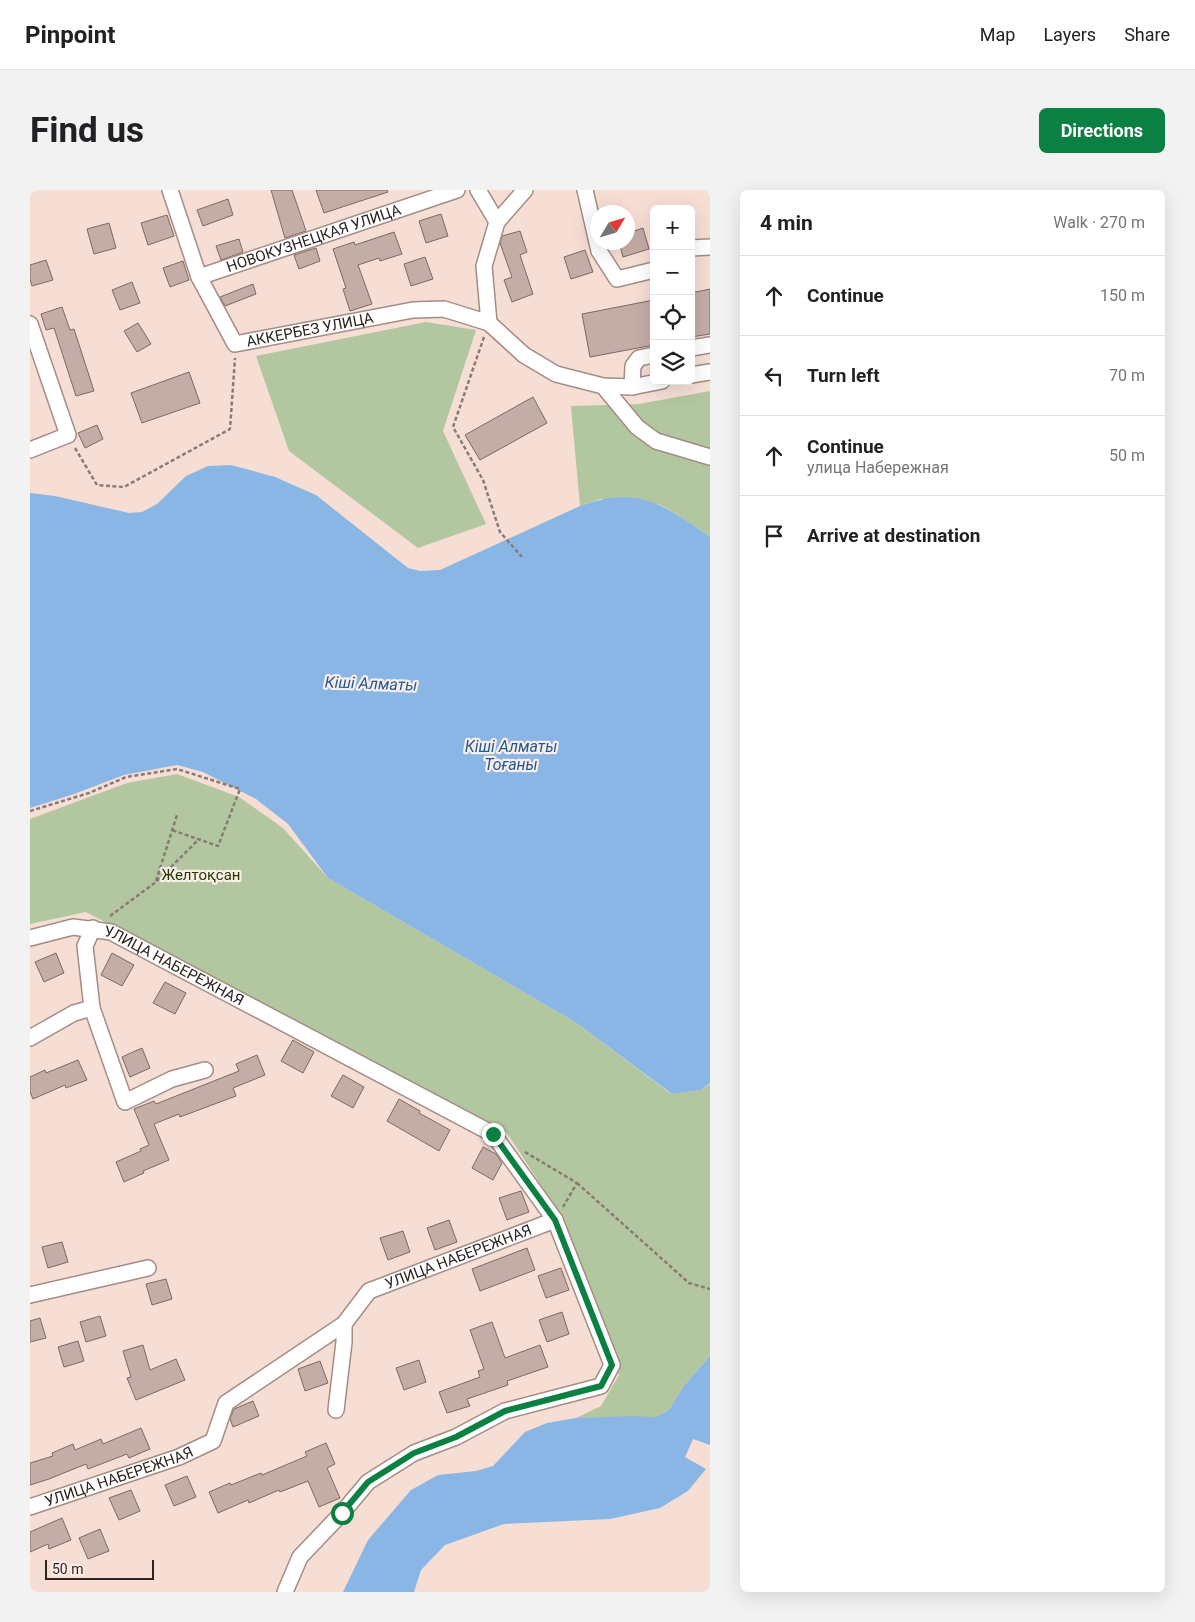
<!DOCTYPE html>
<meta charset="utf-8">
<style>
body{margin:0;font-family:Roboto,sans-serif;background:#f2f2f2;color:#202124}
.controls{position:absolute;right:15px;top:15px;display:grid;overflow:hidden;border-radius:8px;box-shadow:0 5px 20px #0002}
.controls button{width:45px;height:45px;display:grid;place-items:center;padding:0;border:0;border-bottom:1px solid #e0e0e0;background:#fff;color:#202124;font:25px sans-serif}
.compass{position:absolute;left:560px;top:15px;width:45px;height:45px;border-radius:50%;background:#fff;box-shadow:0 5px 20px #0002;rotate:52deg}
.scale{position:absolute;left:15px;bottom:12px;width:109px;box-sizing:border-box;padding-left:5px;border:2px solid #2d2421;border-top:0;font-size:14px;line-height:18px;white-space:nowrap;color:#2d2421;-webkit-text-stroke:4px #fcede8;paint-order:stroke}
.stop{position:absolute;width:15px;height:15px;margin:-11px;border:4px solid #0b8043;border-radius:50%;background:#fff}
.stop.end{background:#0b8043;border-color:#fff;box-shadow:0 1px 5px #0008}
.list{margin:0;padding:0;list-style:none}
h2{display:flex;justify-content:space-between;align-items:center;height:65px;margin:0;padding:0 20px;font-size:21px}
h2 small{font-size:16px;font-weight:400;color:#757577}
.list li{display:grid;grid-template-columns:32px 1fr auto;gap:15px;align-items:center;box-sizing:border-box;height:80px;padding:0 20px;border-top:1px solid #e0e0e0}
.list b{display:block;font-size:19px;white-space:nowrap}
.list p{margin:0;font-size:16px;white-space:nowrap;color:#757577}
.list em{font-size:16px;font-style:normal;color:#757577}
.icon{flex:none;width:28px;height:28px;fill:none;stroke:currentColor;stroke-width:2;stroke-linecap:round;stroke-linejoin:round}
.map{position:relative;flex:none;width:680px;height:1402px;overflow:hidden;border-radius:8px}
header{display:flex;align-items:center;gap:30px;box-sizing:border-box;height:70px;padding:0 25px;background:#fff;border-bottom:1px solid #e0e0e0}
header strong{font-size:24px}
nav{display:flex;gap:28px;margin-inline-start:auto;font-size:18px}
.intro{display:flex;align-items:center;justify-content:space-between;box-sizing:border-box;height:120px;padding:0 30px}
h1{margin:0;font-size:35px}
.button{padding:12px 22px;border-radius:8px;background:#0b8043;color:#fff;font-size:18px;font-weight:700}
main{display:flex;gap:30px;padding:0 30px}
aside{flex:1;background:#fff;border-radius:8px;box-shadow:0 5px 20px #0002}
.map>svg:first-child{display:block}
</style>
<header>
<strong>Pinpoint</strong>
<nav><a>Map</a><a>Layers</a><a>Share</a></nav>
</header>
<div class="intro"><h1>Find us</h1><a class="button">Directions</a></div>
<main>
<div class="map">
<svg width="680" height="1402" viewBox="0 0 680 1402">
<rect width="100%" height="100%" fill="#f6ded5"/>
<!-- green -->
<g fill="#b2c79f">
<polygon points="396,132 446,140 413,241 456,334 388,358 259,261 226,166"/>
<polygon points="680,201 680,347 643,322 628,314 570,309 550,316 541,216 609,214"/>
<polygon points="147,584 209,607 253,638 298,688 545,832 641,904 671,900 680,894 680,1166 653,1197 639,1220 625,1227 546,1228 571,1216 589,1185 535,1032 477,943 56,722 0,734 0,629 97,593"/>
</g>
<!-- water -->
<g fill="#89b6e4">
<path d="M 201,275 L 245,287 L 286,305 L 378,378 L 390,381 L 410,380 L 550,316 C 609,294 633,315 680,347 L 680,893 L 671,900 L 642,904 L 545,832 L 298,688 L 258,634 L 226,609 L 173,582 L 147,575 L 94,585 L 44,604 L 0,618 L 0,303 L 25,306 L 99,323 L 112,322 L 127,314 L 156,286 L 178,276 Z"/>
<polygon points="680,1166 680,1255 663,1249 655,1267 676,1279 658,1301 630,1318 580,1329 474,1334 415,1355 391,1380 384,1402 313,1402 338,1350 381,1300 408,1285 446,1281 463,1276 495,1242 517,1233 546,1228 602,1226 625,1227 639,1220 653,1197"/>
</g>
<!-- building -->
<g fill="#c5ada7" stroke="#7e6863">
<polygon points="241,0 262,0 276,41 255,48"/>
<polygon points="286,0 357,0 358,2 294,23"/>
<polygon points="198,9 203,25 173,36 167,20"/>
<polygon points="411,24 418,46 396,53 389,31"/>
<polygon points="137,25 144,46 118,55 111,33"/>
<polygon points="79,33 86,58 64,64 57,39"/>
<polygon points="613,38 619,59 593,67 589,52 598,52 598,43"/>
<polygon points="490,41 497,62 490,65 503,104 482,112 474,90 482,87 470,53 472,46"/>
<polygon points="364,42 372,64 350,71 349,68 328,75 342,114 320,121 313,99 316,98 303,59 324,52 325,55"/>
<polygon points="209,49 213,62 191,70 186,56"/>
<polygon points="286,58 290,71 269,79 264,65"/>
<polygon points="555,60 563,82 541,89 534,67"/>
<polygon points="395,67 403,89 381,96 374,74"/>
<polygon points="16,70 23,90 2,96 0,89 0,75"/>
<polygon points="153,71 159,90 140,97 133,78"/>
<polygon points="102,92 110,113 90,120 82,100"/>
<polygon points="223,94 226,104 195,116 190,107"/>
<polygon points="680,99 680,144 661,147 661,103"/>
<polygon points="624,110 624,155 560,167 552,124"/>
<polygon points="32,117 40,140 44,139 64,201 46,206 24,138 16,140 11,124"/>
<polygon points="108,133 121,154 107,162 94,141"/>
<polygon points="159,182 170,213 112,233 101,203"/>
<polygon points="503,207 517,233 450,270 435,245"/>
<polygon points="67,235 73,249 55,258 48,243"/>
<polygon points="26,763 34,783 14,792 5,772"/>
<polygon points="82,763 104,775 92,796 71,785"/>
<polygon points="135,792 156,803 145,824 123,813"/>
<polygon points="263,850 284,862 273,883 251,871"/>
<polygon points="112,858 120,878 100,887 92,867"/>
<polygon points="227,865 235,885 203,898 206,906 150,927 149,924 124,934 139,970 113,981 114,983 94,992 86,972 111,961 110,959 119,955 104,919 124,911 126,914 209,881 206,874"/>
<polygon points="48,870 57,890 36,898 35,895 3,909 0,902 0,887 15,880 16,883"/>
<polygon points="313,885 334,897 323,918 301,906"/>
<polygon points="369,909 390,921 389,923 420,940 409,961 357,931"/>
<polygon points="453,957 466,964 472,973 463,990 442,978"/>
<polygon points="491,1001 499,1022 477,1030 469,1008"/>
<polygon points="419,1030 427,1052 405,1060 397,1038"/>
<polygon points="373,1041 380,1062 358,1070 350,1048"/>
<polygon points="32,1052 38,1072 18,1078 12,1057"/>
<polygon points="497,1058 505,1080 450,1101 442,1079"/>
<polygon points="531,1078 539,1100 516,1108 508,1086"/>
<polygon points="136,1089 142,1109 122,1115 116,1094"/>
<polygon points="532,1122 539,1144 517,1152 509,1130"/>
<polygon points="70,1126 76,1146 56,1152 50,1132"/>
<polygon points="10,1128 16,1148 0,1152 0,1131"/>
<polygon points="462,1132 475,1168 510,1155 518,1177 477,1191 478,1195 437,1209 440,1216 417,1223 409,1202 450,1187 448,1181 454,1179 440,1140"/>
<polygon points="48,1151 54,1171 34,1177 28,1157"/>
<polygon points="113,1155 120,1180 146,1169 155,1190 106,1210 97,1188 101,1187 93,1161"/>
<polygon points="389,1170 396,1192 374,1200 366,1178"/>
<polygon points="290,1171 298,1193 275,1201 268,1179"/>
<polygon points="223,1211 229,1226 203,1237 200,1229 204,1219"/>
<polygon points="111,1238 120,1259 99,1268 97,1264 58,1279 56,1274 19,1289 0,1295 0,1273 23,1266 22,1263 43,1254 45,1260 71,1249 73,1254"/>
<polygon points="296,1253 305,1274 297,1278 310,1308 289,1317 278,1291 250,1302 249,1300 219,1313 218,1310 188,1323 179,1302 200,1293 201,1295 231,1283 232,1285 277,1266 275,1262"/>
<polygon points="157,1286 166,1307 144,1316 135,1295"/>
<polygon points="101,1300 110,1321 89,1330 79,1308"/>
<polygon points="32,1328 41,1350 19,1359 18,1354 0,1362 0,1342"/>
<polygon points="70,1339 79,1361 58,1369 49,1348"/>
</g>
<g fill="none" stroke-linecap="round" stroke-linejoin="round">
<defs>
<g id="minor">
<path id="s1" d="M 140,0 L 169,87 L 205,154 L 383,120 L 414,119 L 459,133"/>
<polyline points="448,0 467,32"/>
<polyline points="495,0 467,32 454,76 459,133 494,165 526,184 573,196 602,197 632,191"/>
<polyline points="555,0 569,61 587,89 624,80"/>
<polyline points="661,58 680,57"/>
<path id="s2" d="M 169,87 L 427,0"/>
<polyline points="0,134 38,245 0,260"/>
<polyline points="661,158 680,155"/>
<polyline points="661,185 680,182"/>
<polyline points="573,196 607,237 626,251 680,267"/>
<polyline points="602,197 603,176 609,168 624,165"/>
<polyline points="63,738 55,756 62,818 95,912 142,889 175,880"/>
<path id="s3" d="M 0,748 L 43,737 L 81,742 L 463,944 L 525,1030 L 582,1175 L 571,1196 L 475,1221 L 426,1247 L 384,1263 L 338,1292 L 312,1323 L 270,1367 L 255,1402"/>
<polyline points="0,848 44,823 62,818"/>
<polyline points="0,1105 118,1078"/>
<polyline points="306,1220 314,1152 314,1134"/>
<path id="s4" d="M 0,1317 L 149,1267 L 183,1251 L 196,1213 L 314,1134 L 339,1101 L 525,1030"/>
</g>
</defs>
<!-- minor casing -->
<use href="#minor" stroke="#a38d85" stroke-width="18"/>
<!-- path -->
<g stroke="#8a7a74" stroke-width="2.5" stroke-dasharray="4 2.5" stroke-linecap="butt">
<polyline points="454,147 423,237 453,290 470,342 492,367"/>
<polyline points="45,258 67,295 94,297 200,239 205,168"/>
<polyline points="0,621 59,603 96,587 147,579 210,599 188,656 142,640"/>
<polyline points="126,691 147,625"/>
<polyline points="80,726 126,692 169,649"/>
<polyline points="495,962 547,993 533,1017"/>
<polyline points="547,993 659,1093 680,1099"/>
</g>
<!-- minor -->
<use href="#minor" stroke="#fff" stroke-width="15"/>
</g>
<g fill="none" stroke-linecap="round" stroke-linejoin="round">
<!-- route -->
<polyline stroke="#0b8043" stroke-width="6" points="312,1323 338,1292 384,1263 426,1247 475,1221 571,1196 582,1175 525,1030 463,944"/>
</g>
<g text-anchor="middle" stroke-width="4.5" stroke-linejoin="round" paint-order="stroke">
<!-- street labels -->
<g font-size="15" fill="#2d2421" stroke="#fcede8">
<text dy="5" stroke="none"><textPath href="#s2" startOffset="121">НОВОКУЗНЕЦКАЯ УЛИЦА</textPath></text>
<text dy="5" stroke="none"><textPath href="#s1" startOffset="244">АККЕРБЕЗ УЛИЦА</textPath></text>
<text dy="5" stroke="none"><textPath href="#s3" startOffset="154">УЛИЦА НАБЕРЕЖНАЯ</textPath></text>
<text dy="5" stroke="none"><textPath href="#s4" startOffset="514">УЛИЦА НАБЕРЕЖНАЯ</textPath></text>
<text dy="5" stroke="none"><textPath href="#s4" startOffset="94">УЛИЦА НАБЕРЕЖНАЯ</textPath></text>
</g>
<!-- park labels -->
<g font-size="15" fill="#233c00" stroke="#fcede8">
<text x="171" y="690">Желтоқсан</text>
</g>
<!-- water labels -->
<g font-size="16" font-style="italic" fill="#195a93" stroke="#fcede8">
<text transform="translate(341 493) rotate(2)" y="6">Кіші Алматы</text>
<text x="481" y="562">Кіші Алматы<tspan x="481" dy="18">Тоғаны</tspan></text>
</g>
</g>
</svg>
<div class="controls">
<button>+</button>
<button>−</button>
<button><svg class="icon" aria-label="locate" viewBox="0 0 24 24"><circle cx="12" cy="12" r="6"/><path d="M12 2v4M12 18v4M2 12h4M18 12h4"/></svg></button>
<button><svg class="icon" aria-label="layers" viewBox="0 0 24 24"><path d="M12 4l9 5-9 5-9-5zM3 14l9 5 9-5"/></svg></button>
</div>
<svg class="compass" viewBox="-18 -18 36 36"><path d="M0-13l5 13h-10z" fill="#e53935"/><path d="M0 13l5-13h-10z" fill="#757577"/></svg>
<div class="scale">50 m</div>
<div class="stop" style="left:312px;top:1323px"></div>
<div class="stop end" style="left:463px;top:944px"></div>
</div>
<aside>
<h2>4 min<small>Walk · 270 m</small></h2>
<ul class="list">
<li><svg class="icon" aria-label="ahead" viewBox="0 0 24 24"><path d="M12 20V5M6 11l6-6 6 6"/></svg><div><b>Continue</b></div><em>150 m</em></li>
<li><svg class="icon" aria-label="left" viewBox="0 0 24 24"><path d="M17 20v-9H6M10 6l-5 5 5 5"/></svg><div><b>Turn left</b></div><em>70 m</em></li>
<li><svg class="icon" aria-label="ahead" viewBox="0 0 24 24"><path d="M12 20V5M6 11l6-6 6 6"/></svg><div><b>Continue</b><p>улица Набережная</p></div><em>50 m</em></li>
<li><svg class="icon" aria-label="arrive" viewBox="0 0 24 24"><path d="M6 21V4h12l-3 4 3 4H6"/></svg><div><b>Arrive at destination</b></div></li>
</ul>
</aside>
</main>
